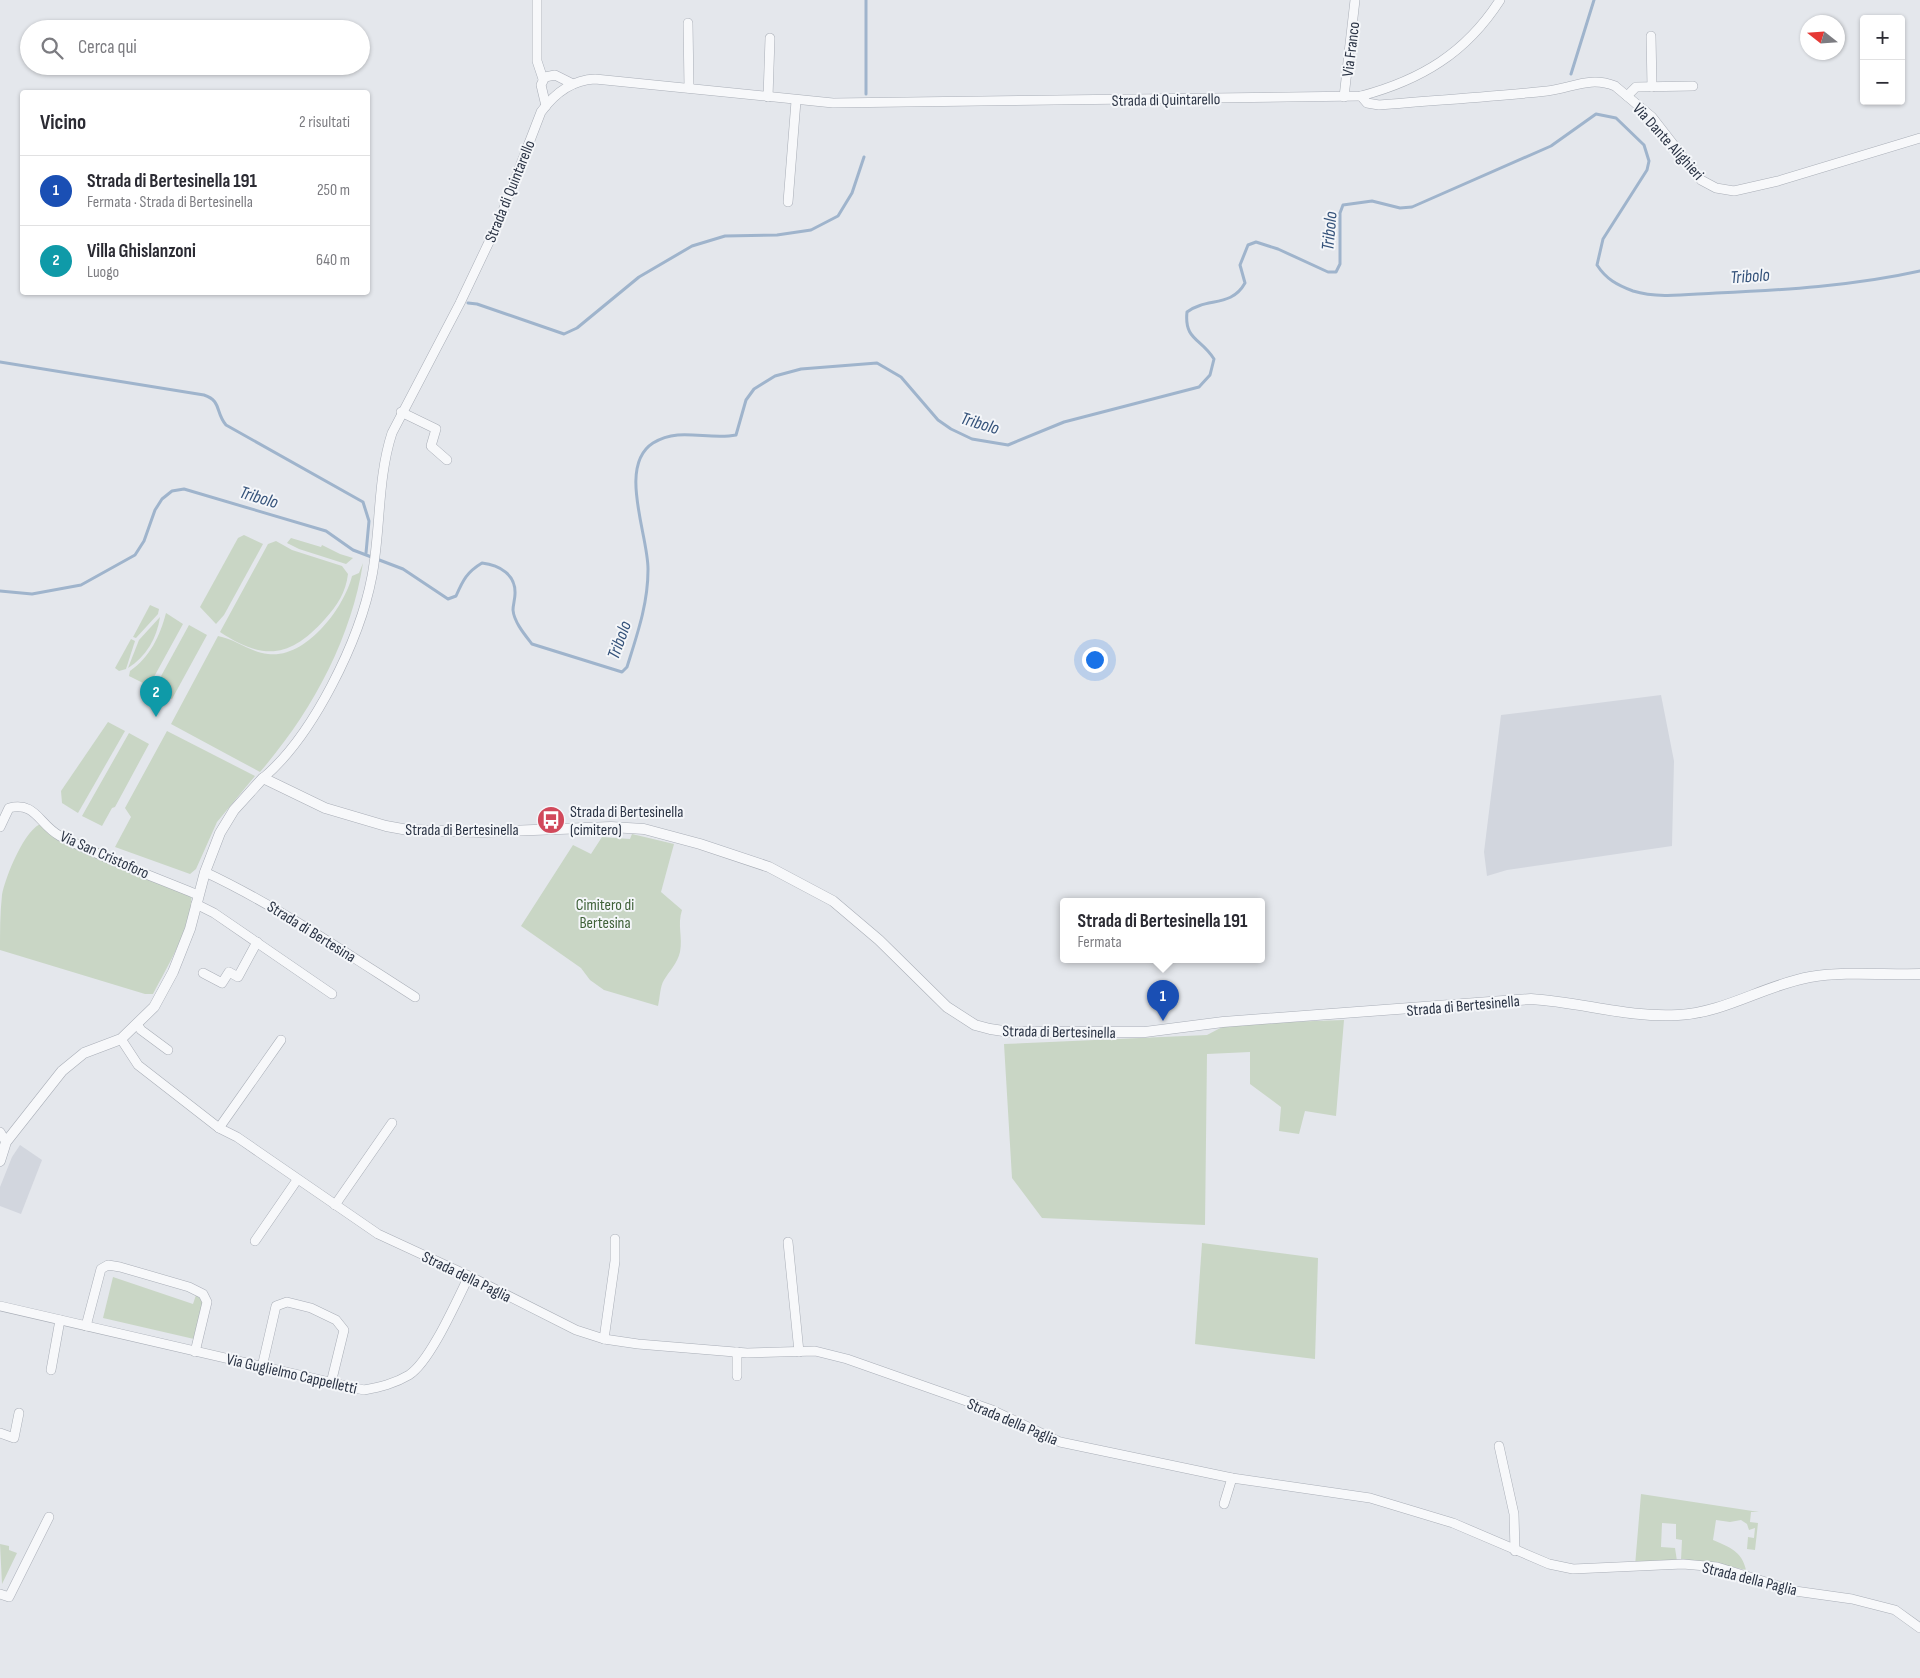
<!DOCTYPE html>
<html lang="it">
<meta charset="utf-8">
<style>
body{margin:0;font-family:"Sofia Sans Condensed",sans-serif;background:#f2f2f3;color:#2b2b33}
.controls{position:absolute;right:15px;top:15px;display:grid;overflow:hidden;border-radius:5px;box-shadow:0 1px 4px #0004}
.controls button{width:45px;height:45px;display:grid;place-items:center;padding:0;border:0;border-bottom:1px solid #e1e1e2;background:#fff;color:#2b2b33;font:25px sans-serif}
.compass{position:absolute;left:1800px;top:15px;width:45px;height:45px;border-radius:50%;background:#fff;box-shadow:0 1px 4px #0004;rotate:287deg}
.you{position:absolute;left:1094px;top:659px;width:18px;height:18px;margin:-12px;border:4px solid #fff;border-radius:50%;background:#1a73e8;box-shadow:0 0 0 8px #1a73e833}
.badge{display:grid;place-items:center;width:32px;height:32px;border-radius:50%;background:#db2777;color:#fff;font-size:16px;font-weight:700}
.pin{position:absolute;translate:-50% -41px;filter:drop-shadow(0 1px 2px #0008)}
.pin::after{content:'';position:absolute;top:26px;width:18px;height:15px;background:inherit;clip-path:polygon(0 0,100% 0,50% 100%)}
.popup{position:absolute;left:1060px;top:898px;width:205px;height:65px;box-sizing:border-box;display:grid;place-content:center;border-radius:5px;background:#fff;filter:drop-shadow(0 1px 4px #0005);font-size:16px;white-space:nowrap;color:#7c7c81}
.popup b{font-size:19px;color:#2b2b33}
.popup::after{content:'';position:absolute;left:50%;top:100%;margin-left:-10px;border:10px solid transparent;border-top-color:#fff}
.list{margin:0;padding:0;list-style:none}
h2{display:flex;justify-content:space-between;align-items:center;height:65px;margin:0;padding:0 20px;font-size:21px}
h2 small{font-size:16px;font-weight:400;color:#7c7c81}
.list li{display:grid;grid-template-columns:32px 1fr auto;gap:15px;align-items:center;box-sizing:border-box;height:70px;padding:0 20px;border-top:1px solid #e1e1e2}
.list b{display:block;font-size:19px;white-space:nowrap}
.list p{margin:0;font-size:16px;white-space:nowrap;color:#7c7c81}
.list em{font-size:16px;font-style:normal;color:#7c7c81}
.icon{flex:none;width:28px;height:28px;fill:none;stroke:currentColor;stroke-width:2;stroke-linecap:round;stroke-linejoin:round}
.map{position:relative;flex:none;width:1920px;height:1678px;overflow:hidden}
.search{position:absolute;background:#fff;box-shadow:0 1px 4px #0004;left:20px;top:20px;width:350px;height:55px;display:flex;align-items:center;gap:12px;box-sizing:border-box;padding:0 18px;border-radius:28px;color:#7c7c81;font-size:19px}
.panel{position:absolute;background:#fff;box-shadow:0 1px 4px #0004;left:20px;top:90px;width:350px;height:205px;border-radius:5px}
.map>svg:first-child{display:block}
</style>
<div class="map">
<svg width="1920" height="1678" viewBox="0 0 1920 1678">
<rect width="100%" height="100%" fill="#e4e7ec"/>
<!-- built -->
<g fill="#d2d6de">
<polygon points="1661,695 1674,761 1672,846 1507,870 1487,876 1484,852 1501,715"/>
<polygon points="20,1145 42,1160 21,1214 0,1206 0,1187 12,1157"/>
</g>
<!-- green -->
<g fill="#c9d6c5">
<polygon points="244,535 263,544 224,615 216,624 200,607 238,538"/>
<polygon points="291,538 321,547 322,545 340,554 353,558 346,564 299,549 287,543"/>
<path d="M 276,541 L 292,550 L 342,566 L 348,574 C 346,592 337,606 325,619 C 290,658 264,661 220,632 L 268,544 Z"/>
<path d="M 363,563 C 351,640 311,713 260,772 L 171,724 L 218,636 C 235,639 250,652 268,654 C 306,659 344,608 352,576 L 359,573 Z"/>
<polygon points="150,605 159,609 158,614 136,638 133,637"/>
<path d="M 166,613 L 183,624 L 149,686 L 129,676 L 130,671 C 150,657 160,636 166,613 Z"/>
<path d="M 160,617 C 157,638 146,657 128,668 L 139,640 Z"/>
<polygon points="189,625 207,635 172,699 154,689"/>
<polygon points="131,639 135,641 126,669 119,671 115,668"/>
<polygon points="108,722 125,731 78,813 62,803 61,791"/>
<polygon points="167,731 255,776 217,822 196,869 190,874 115,847 131,817 125,808"/>
<polygon points="129,733 149,744 115,807 112,808 102,826 82,816"/>
<path d="M 43,823 L 191,890 C 196,920 167,967 153,994 L 145,994 L 0,950 C 0,932 0,913 2,895 C 5,878 25,827 43,823 Z"/>
<path d="M 632,834 L 674,844 L 661,892 L 682,910 C 677,925 683,937 680,952 C 677,964 670,970 664,980 C 660,986 660,998 658,1006 L 604,990 L 590,980 L 581,968 L 521,926 L 573,845 L 591,854 L 602,837 L 630,839 Z"/>
<polygon points="1344,1020 1336,1116 1305,1111 1299,1134 1279,1131 1281,1107 1250,1084 1250,1052 1207,1054 1205,1225 1042,1218 1012,1178 1004,1044 1207,1035 1228,1024"/>
<polygon points="1202,1243 1318,1258 1315,1359 1195,1344"/>
<polygon points="113,1277 193,1304 196,1295 203,1301 194,1339 103,1318"/>
<path d="M 1641,1494 L 1759,1512 L 1751,1512 L 1750,1522 L 1758,1523 L 1755,1550 L 1747,1549 L 1748,1537 L 1754,1538 L 1755,1528 L 1749,1530 L 1747,1524 L 1741,1520 L 1730,1522 L 1716,1520 L 1713,1540 C 1729,1547 1742,1551 1746,1570 L 1719,1564 L 1681,1560 L 1682,1540 L 1676,1539 L 1676,1524 L 1662,1523 L 1661,1547 L 1675,1548 L 1677,1561 L 1635,1566 Z"/>
<polygon points="0,1544 9,1546 9,1550 17,1553 2,1584"/>
</g>
<g fill="none" stroke-linecap="round" stroke-linejoin="round">
<!-- stream -->
<g stroke="#9fb4cc" stroke-width="3">
<polyline points="866,0 866,94"/>
<polyline points="1571,74 1594,0"/>
<polyline points="468,303 477,304 564,334 577,328 639,277 692,246 725,236 777,235 811,230 838,216 852,193 864,157"/>
<path d="M 0,362 L 204,395 C 222,401 215,412 226,425 L 363,502 L 369,521 L 366,553"/>
<path d="M 0,591 L 32,594 L 81,585 L 135,555 L 144,541 L 155,510 L 162,499 L 172,491 L 184,489 L 326,531 L 353,550 L 403,569 L 448,599 L 456,596 C 463,580 467,572 482,563 C 500,565 516,575 515,594 C 515,599 513,605 513,610 C 514,622 525,635 532,644 L 622,672 L 627,667 C 637,635 648,604 648,570 C 649,537 617,466 653,443 C 680,426 708,441 736,435 L 746,400 L 754,389 L 775,376 L 801,369 L 877,363 L 901,377 L 938,420 L 951,429 L 972,439 L 1008,445 L 1064,422 L 1199,387 L 1210,375 L 1214,359 C 1201,338 1184,340 1187,312 C 1207,297 1231,308 1245,283 L 1240,265 L 1248,245 L 1256,242 L 1278,249 L 1328,272 L 1336,272 L 1340,264 L 1340,213 L 1343,205 L 1372,201 L 1400,208 L 1412,207 L 1551,146 L 1596,114 L 1616,118 L 1644,145 L 1649,161 L 1647,170 L 1603,239 L 1597,265 C 1606,279 1617,285 1633,291 C 1659,299 1690,294 1716,293 C 1784,290 1853,286 1920,271"/>
</g>
<defs>
<g id="minor">
<polyline points="537,0 537,61 543,79"/>
<polyline points="688,23 689,88"/>
<polyline points="1651,36 1652,87"/>
<path d="M 1361,96 L 1367,103 L 1379,105 C 1435,100 1492,97 1547,91 C 1572,88 1590,76 1615,86 L 1652,117 L 1701,180 L 1716,188 L 1734,191 L 1778,181 L 1920,138"/>
<polyline points="1627,96 1636,87 1693,86"/>
<polyline points="768,97 770,38"/>
<polyline points="1344,97 1355,0"/>
<polyline points="546,106 541,85 545,77 555,75 573,84"/>
<polyline points="788,202 796,101"/>
<polyline points="401,412 436,429 431,446 447,460"/>
<path d="M 263,778 C 313,736 360,640 372,576 C 381,529 377,479 392,433 L 460,303 L 499,221 L 541,112 C 554,94 572,80 595,79 L 833,103 L 1361,96 C 1421,80 1466,53 1500,0"/>
<path d="M 0,827 L 9,808 C 36,801 39,825 60,836 C 104,859 152,876 198,895"/>
<path d="M 205,872 C 279,907 346,953 415,997"/>
<polyline points="196,904 214,913 332,994"/>
<polyline points="203,973 222,983 229,972 238,977 257,942"/>
<polyline points="137,1024 141,1030 168,1050"/>
<polyline points="121,1039 138,1065 219,1128 237,1137 378,1234 469,1276 576,1330 604,1339 638,1344 747,1353 815,1351 847,1359 992,1410 1060,1442 1232,1478 1370,1498 1453,1523 1549,1564 1573,1569 1683,1564 1717,1567 1795,1591 1852,1599 1895,1610 1920,1628"/>
<polyline points="219,1128 281,1040"/>
<polyline points="0,1132 6,1142"/>
<polyline points="335,1205 392,1123"/>
<polyline points="255,1241 297,1180"/>
<polyline points="788,1242 799,1352"/>
<path d="M 0,1306 L 364,1390 C 380,1387 394,1384 409,1375 C 430,1362 457,1300 469,1276"/>
<polyline points="86,1326 101,1269 108,1265 120,1267 189,1287 203,1294 207,1302 195,1352"/>
<polyline points="604,1339 615,1261 615,1239"/>
<polyline points="737,1352 737,1376"/>
<polyline points="262,1367 276,1306 287,1302 311,1308 336,1320 344,1330 331,1383"/>
<polyline points="51,1370 60,1320"/>
<polyline points="0,1433 14,1438 19,1413"/>
<polyline points="1499,1446 1514,1514 1515,1551"/>
<polyline points="1224,1504 1232,1478"/>
<polyline points="0,1594 9,1597 49,1517"/>
</g>
<path id="tertiary" d="M 0,1161 L 6,1142 L 62,1071 L 84,1053 L 121,1039 L 154,1007 L 173,972 L 190,929 L 205,872 L 220,833 L 234,810 L 263,778 L 325,808 L 386,826 L 408,830 L 481,832 L 611,827 L 644,829 L 700,844 L 769,867 L 833,901 L 879,940 L 947,1007 L 975,1025 L 990,1029 L 1010,1032 L 1145,1032 L 1223,1022 L 1531,999 C 1581,1002 1628,1018 1678,1015 C 1724,1013 1765,985 1810,977 C 1845,971 1884,975 1920,974"/>
</defs>
<!-- minor casing -->
<use href="#minor" stroke="#a9aeb7" stroke-width="10"/>
<!-- tertiary casing -->
<use href="#tertiary" stroke="#a9aeb7" stroke-width="11"/>
<!-- minor -->
<use href="#minor" stroke="#f7f8fa" stroke-width="9"/>
<!-- tertiary -->
<use href="#tertiary" stroke="#f7f8fa" stroke-width="10"/>
</g>
<!-- icons -->
<defs>
<symbol id="bus-disc" viewBox="-11 -11 22 22"><circle r="9.5" fill="#d1495b" stroke="#f4f6f9"/><path d="M-5-6H5V4H4V6H2V4H-2V6H-4V4H-5ZM-3.5-4V0h7V-4ZM-3.5 1.2v1.5H-2V1.2ZM2 1.2v1.5H3.5V1.2Z" fill="#fff"/></symbol>
</defs>
<g fill-rule="evenodd">
<use href="#bus-disc" x="535" y="804" width="32" height="32"/>
</g>
<g text-anchor="middle" stroke-width="4" stroke-linejoin="round" paint-order="stroke">
<!-- street labels -->
<g font-size="16" fill="#2b3445" stroke="#f4f6f9">
<text transform="translate(1350 49) rotate(-83)" y="6">Via Franco</text>
<text transform="translate(1166 99) rotate(-1)" y="6">Strada di Quintarello</text>
<text transform="translate(1669 141) rotate(48)" y="6">Via Dante Alighieri</text>
<text transform="translate(509 191) rotate(-68)" y="6">Strada di Quintarello</text>
<text x="462" y="835">Strada di Bertesinella</text>
<text transform="translate(105 854) rotate(24)" y="6">Via San Cristoforo</text>
<text transform="translate(312 931) rotate(32)" y="6">Strada di Bertesina</text>
<text transform="translate(1463 1005) rotate(-5)" y="6">Strada di Bertesinella</text>
<text transform="translate(1059 1031) rotate(1)" y="6">Strada di Bertesinella</text>
<text transform="translate(467 1276) rotate(26)" y="6">Strada della Paglia</text>
<text transform="translate(292 1373) rotate(13)" y="6">Via Guglielmo Cappelletti</text>
<text transform="translate(1013 1421) rotate(23)" y="6">Strada della Paglia</text>
<text transform="translate(1750 1578) rotate(14)" y="6">Strada della Paglia</text>
</g>
<!-- poi labels -->
<g font-size="16" fill="#2b3445" stroke="#f4f6f9" text-anchor="start">
<text x="570" y="817">Strada di Bertesinella<tspan x="570" dy="18">(cimitero)</tspan></text>
</g>
<!-- park labels -->
<g font-size="16" fill="#3f6138" stroke="#f4f6f9">
<text x="605" y="910">Cimitero di<tspan x="605" dy="18">Bertesina</tspan></text>
</g>
<!-- water labels -->
<g font-size="18" font-style="italic" fill="#34527a" stroke="#f4f6f9">
<text transform="translate(1329 231) rotate(-85)" y="6">Tribolo</text>
<text transform="translate(1750 276) rotate(-4)" y="6">Tribolo</text>
<text transform="translate(980 423) rotate(17)" y="6">Tribolo</text>
<text transform="translate(259 497) rotate(17)" y="6">Tribolo</text>
<text transform="translate(619 640) rotate(-70)" y="6">Tribolo</text>
</g>
</g>
</svg>
<div class="controls">
<button>+</button>
<button>−</button>
</div>
<svg class="compass" viewBox="-18 -18 36 36"><path d="M0-13l5 13h-10z" fill="#e53935"/><path d="M0 13l5-13h-10z" fill="#7c7c81"/></svg>
<div class="you"></div>
<div class="pin badge" style="left:1163px;top:1021px;background:#1a4fb4">1</div>
<div class="popup"><b>Strada di Bertesinella 191</b>Fermata</div>
<div class="pin badge" style="left:156px;top:717px;background:#0f9aa8">2</div>
<div class="search"><svg class="icon" aria-label="search" viewBox="0 0 24 24"><circle cx="10" cy="10" r="6"/><path d="M15 15l6 6"/></svg>Cerca qui</div>
<section class="panel">
<h2>Vicino<small>2 risultati</small></h2>
<ul class="list">
<li><span class="badge" style="background:#1a4fb4">1</span><div><b>Strada di Bertesinella 191</b><p>Fermata · Strada di Bertesinella</p></div><em>250 m</em></li>
<li><span class="badge" style="background:#0f9aa8">2</span><div><b>Villa Ghislanzoni</b><p>Luogo</p></div><em>640 m</em></li>
</ul>
</section>
</div>
